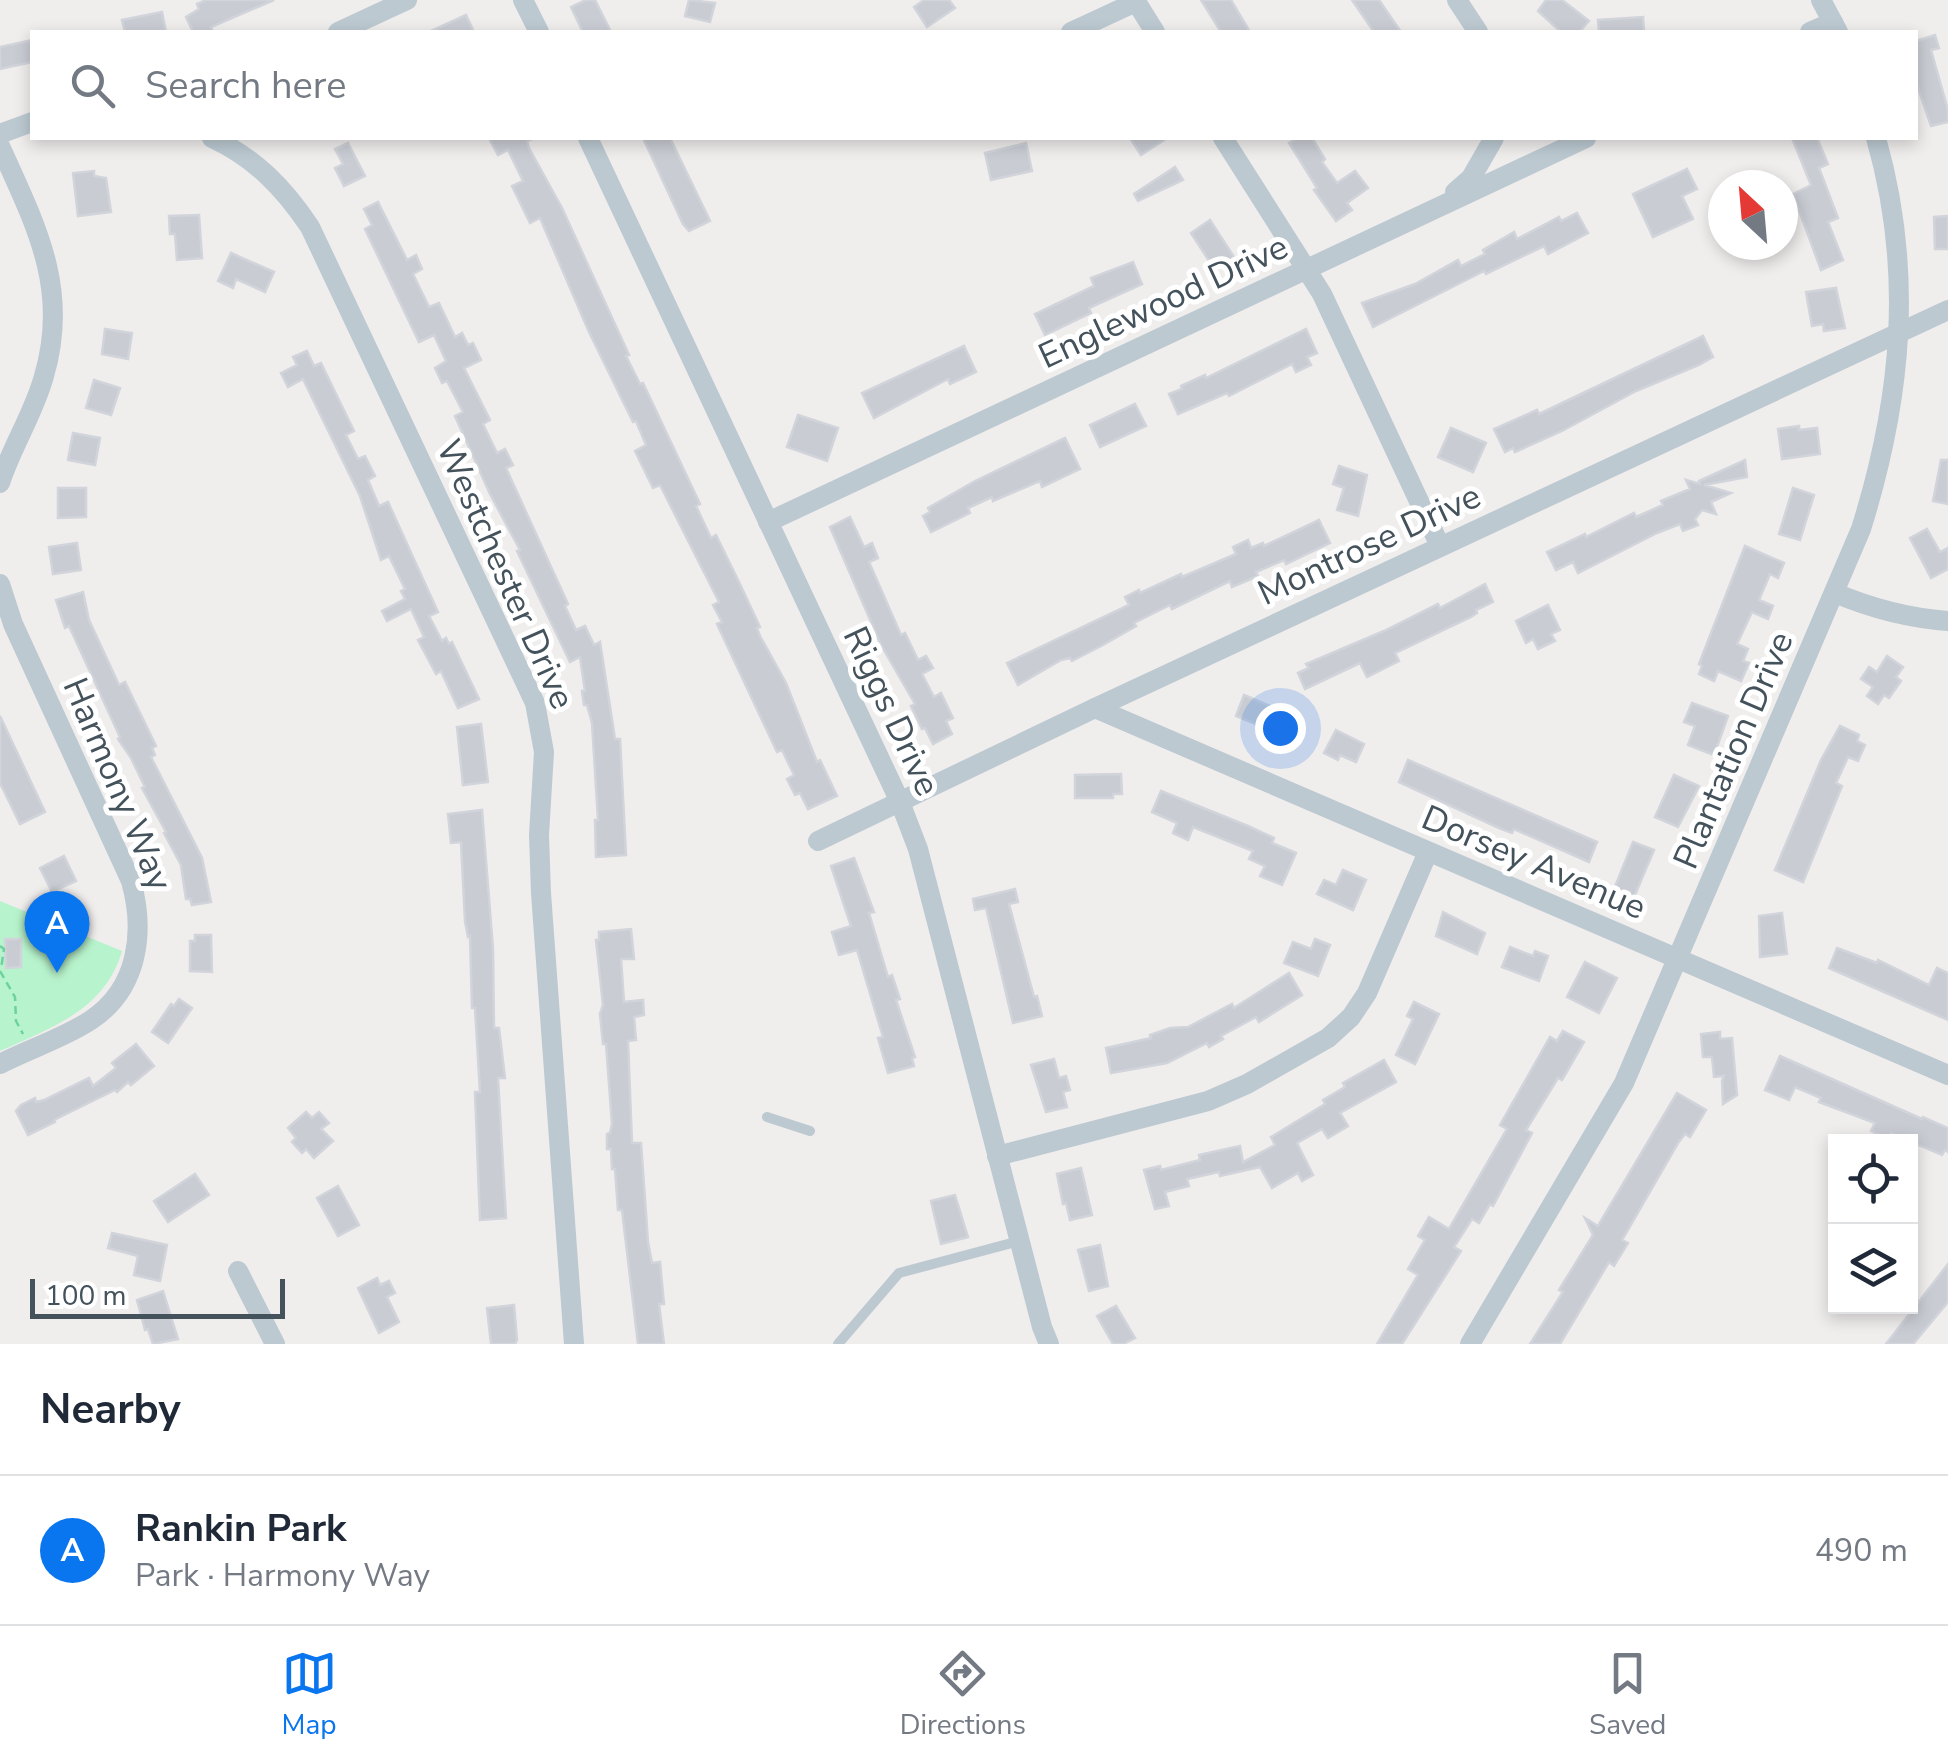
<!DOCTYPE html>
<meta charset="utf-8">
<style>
body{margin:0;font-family:"Nunito Sans",sans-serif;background:#f2f2f3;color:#1f2937}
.controls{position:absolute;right:30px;bottom:30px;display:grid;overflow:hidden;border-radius:0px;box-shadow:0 5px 15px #0003}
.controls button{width:90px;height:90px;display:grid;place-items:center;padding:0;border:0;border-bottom:2px solid #e0e1e3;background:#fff;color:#1f2937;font:50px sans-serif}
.compass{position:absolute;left:1708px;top:170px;width:90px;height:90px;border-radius:50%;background:#fff;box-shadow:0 5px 15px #0003;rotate:334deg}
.scale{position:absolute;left:30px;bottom:25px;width:255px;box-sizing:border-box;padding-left:10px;border:5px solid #44525c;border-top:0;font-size:28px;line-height:35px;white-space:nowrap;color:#44525c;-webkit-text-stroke:8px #fff;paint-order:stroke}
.you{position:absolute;left:1280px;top:728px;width:35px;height:35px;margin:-25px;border:8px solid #fff;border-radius:50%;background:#1a73e8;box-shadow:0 0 0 15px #1a73e833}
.badge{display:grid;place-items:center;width:65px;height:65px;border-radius:50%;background:#0975ee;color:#fff;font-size:32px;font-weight:700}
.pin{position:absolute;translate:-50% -82px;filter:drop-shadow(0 2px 5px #0008)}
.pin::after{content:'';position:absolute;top:52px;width:35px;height:30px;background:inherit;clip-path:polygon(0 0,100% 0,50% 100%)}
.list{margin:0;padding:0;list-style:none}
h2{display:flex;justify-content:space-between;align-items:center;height:130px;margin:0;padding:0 40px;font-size:42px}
h2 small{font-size:32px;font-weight:400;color:#747a83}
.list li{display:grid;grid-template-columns:65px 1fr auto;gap:30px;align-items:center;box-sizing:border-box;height:150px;padding:0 40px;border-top:2px solid #e0e1e3}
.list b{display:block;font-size:38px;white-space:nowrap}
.list p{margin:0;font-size:32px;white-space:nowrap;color:#747a83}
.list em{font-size:32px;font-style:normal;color:#747a83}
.icon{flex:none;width:55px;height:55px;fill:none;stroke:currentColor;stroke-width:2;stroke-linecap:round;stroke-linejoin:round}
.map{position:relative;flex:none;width:1948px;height:1344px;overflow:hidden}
.search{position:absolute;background:#fff;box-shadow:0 5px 15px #0003;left:30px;right:30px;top:30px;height:110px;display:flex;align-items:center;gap:25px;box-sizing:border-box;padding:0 35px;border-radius:0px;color:#747a83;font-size:38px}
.sheet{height:280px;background:#fff}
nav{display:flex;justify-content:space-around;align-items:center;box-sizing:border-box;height:140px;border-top:2px solid #e0e1e3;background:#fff;font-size:28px;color:#747a83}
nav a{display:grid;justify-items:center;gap:5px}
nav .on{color:#0975ee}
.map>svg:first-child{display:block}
</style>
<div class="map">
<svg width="1948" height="1344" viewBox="0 0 1948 1344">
<rect width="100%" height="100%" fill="#f0eded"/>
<!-- green -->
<path fill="#b7f3cc" d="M 0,901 L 122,951 C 105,1010 51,1028 0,1051 Z"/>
<!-- building -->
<g fill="#c9ccd3" stroke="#d1d4da" stroke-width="2.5">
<polygon points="206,0 274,0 211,27 213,32 193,32 186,17 199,9 197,4"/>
<polygon points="586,0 595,0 611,32 583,32 571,7"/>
<polygon points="689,0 715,3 710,22 685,16"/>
<polygon points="924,0 949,0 955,8 927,27 914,7"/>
<polygon points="1201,0 1231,0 1250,32 1221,32"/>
<polygon points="1352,0 1379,0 1401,32 1374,32"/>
<polygon points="1546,0 1562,0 1589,21 1579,32 1561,32 1538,11"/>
<polygon points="162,12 166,32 125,32 122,20"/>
<polygon points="466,15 474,32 429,32"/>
<polygon points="1643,17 1644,32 1599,32 1598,20"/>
<polygon points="1935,35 1939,48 1931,50 1948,110 1948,122 1931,126 1916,82 1916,41"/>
<polygon points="32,40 32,62 0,69 0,47"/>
<polygon points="489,138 534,138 527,141 529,148 562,208 629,355 626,356 640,384 643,383 700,504 696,506 711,538 716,535 739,582 760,627 757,628 760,636 786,683 817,762 820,760 837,796 808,809 800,793 795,795 787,779 794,775 782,750 777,752 717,624 722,622 713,605 719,602 660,485 653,488 635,451 646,445 636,421 633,422 589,332 540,218 530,223 512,186 523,181 508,150 498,155"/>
<polygon points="643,138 670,138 710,221 689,231 683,224"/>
<polygon points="1130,138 1167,138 1141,155"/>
<polygon points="1298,138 1312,138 1325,159 1322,162 1337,183 1355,171 1368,188 1347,203 1352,210 1336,221 1314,190 1317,188 1289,143"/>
<polygon points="1792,138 1817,138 1828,164 1819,168 1838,218 1828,222 1843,260 1821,270 1793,194 1811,185"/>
<polygon points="348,143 365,176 344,186 335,168 343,164 335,149"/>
<polygon points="1026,143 1032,171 991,180 985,153"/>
<polygon points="1175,167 1183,180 1138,201 1134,194"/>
<polygon points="1687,169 1697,189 1682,196 1693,219 1653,237 1633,194"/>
<polygon points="94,171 94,176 106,178 111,212 78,216 73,173"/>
<polygon points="378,202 407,260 416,255 422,269 413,274 429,307 439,303 455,337 462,333 468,345 473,343 481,360 464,368 490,420 483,424 497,453 505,449 513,465 506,468 568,604 565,606 576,630 585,626 594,645 600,642 615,739 620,739 626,855 596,857 595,820 598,820 592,723 587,705 584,705 582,691 585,691 580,657 570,662 517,551 520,550 490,494 455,416 463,412 447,381 442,383 435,368 446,361 434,335 419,342 365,229 372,225 364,209"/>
<polygon points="1577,213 1588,233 1548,254 1544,246 1486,274 1484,271 1373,327 1362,303 1415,284 1458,260 1461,266 1485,254 1483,250 1514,232 1517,239 1559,217 1561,221"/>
<polygon points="199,215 202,258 177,260 175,234 170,234 169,216"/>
<polygon points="1948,216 1948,249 1935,249 1934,217"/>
<polygon points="1210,220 1234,257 1215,270 1191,233"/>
<polygon points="231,253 274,272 265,292 236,279 233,288 218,281"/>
<polygon points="1133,262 1142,284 1089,308 1091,313 1045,335 1035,314 1094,286 1091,278"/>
<polygon points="1836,288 1845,328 1824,331 1823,324 1812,326 1806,292"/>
<polygon points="105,329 132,333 128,359 102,354"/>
<polygon points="1306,329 1317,353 1307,357 1311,365 1296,372 1292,364 1229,396 1227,393 1178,414 1169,394 1182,389 1181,386 1205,375 1206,378"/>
<polygon points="1703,336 1713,357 1699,365 1636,391 1562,431 1515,452 1513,448 1505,452 1494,429 1537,410 1539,414"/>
<polygon points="964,346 976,372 950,384 948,379 874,418 862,393"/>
<polygon points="307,351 314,366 321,363 354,431 346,435 358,459 365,456 375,476 368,480 379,506 388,502 438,612 429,616 442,641 446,638 449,644 452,642 479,699 458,708 441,671 436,674 418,640 424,637 411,609 387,621 382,611 405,599 401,591 405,589 389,556 381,560 360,496 303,379 288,387 281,373 297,365 293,357"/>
<polygon points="94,380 120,388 111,415 86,408"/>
<polygon points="1135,404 1146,426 1100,447 1090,425"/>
<polygon points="798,415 838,428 827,461 787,447"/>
<polygon points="1799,426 1799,430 1817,428 1820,454 1782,459 1778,429"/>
<polygon points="1451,428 1486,443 1473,472 1438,457"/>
<polygon points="73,433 100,438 95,465 68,460"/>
<polygon points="1065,438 1080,469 1042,487 1040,481 993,501 992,497 968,508 970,513 931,532 923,516 930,512 928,508 975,481"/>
<polygon points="1745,460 1747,477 1704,485 1731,493 1711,502 1716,514 1702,510 1695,519 1698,525 1683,531 1680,524 1657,533 1578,573 1573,562 1556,570 1547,552 1585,534 1586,537 1634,513 1636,517 1663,505 1661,501 1690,489 1686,480 1700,484 1699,481"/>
<polygon points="1941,460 1948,460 1948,504 1933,501"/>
<polygon points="1339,466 1367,475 1358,516 1337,510 1344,488 1333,484"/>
<polygon points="58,488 86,488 86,517 58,518"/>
<polygon points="1793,488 1814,495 1800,540 1779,534"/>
<polygon points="850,517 864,547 872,543 878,558 869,562 901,635 905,633 918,660 926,656 933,668 922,674 934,697 941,693 953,718 946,721 952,734 933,744 925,728 922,729 911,706 915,704 881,645 830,527"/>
<polygon points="1319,520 1330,543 1286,564 1284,560 1256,572 1258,576 1232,587 1230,581 1172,609 1170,605 1134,623 1136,626 1103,645 1072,661 1070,658 1061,660 1018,685 1007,663 1129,605 1125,597 1139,590 1140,593 1181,574 1182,577 1236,554 1233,547 1248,540 1251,548 1263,543 1264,546"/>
<polygon points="1927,529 1940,552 1948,548 1948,569 1931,578 1910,538"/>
<polygon points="77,543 81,570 53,574 49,547"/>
<polygon points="1745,546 1784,563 1778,578 1770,574 1759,600 1773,606 1768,619 1752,612 1737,644 1748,649 1743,661 1749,663 1741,681 1718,671 1714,681 1699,674 1702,666 1699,664"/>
<polygon points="1485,584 1493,602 1476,610 1477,613 1471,617 1395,653 1399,661 1367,677 1360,663 1305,689 1298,673 1309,668 1306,664 1384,631 1438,604 1440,608"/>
<polygon points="83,592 89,620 119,685 125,682 156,746 152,748 155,755 151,757 202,858 211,902 192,905 190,899 186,899 181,865 164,833 166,832 142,788 145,787 131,758 118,739 120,737 69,626 65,628 56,600"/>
<polygon points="1548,605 1560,630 1551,634 1555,641 1538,649 1533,639 1526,643 1516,621"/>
<polygon points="1887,656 1903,667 1896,677 1901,681 1889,698 1884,695 1878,704 1867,696 1873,687 1861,679 1869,667 1877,672"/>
<polygon points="1244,695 1284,712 1276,732 1236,716"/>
<polygon points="1692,703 1728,716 1714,755 1688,745 1695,726 1684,722"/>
<polygon points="0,716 45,812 20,824 0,783"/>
<polygon points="481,724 488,782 463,785 457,727"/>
<polygon points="1840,726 1859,735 1857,741 1865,745 1858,761 1848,757 1836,783 1842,786 1803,882 1775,870 1821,760"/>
<polygon points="1336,730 1364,744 1356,762 1340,755 1338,760 1324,753"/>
<polygon points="1408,760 1597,842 1589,862 1514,829 1512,833 1499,828 1399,782"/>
<polygon points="1121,774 1122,794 1113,794 1113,798 1075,798 1075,775"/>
<polygon points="1674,775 1699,786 1678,827 1655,817"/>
<polygon points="1161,791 1248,826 1274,838 1272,843 1296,853 1282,885 1260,876 1265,866 1249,859 1253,851 1193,827 1188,840 1173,833 1177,823 1152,812"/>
<polygon points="482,810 493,949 494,1028 499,1028 505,1078 498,1078 506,1218 480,1220 475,1092 480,1092 475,1008 472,1008 470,936 468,937 465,921 461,842 451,843 448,814"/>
<polygon points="1633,842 1654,850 1632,902 1612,894"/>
<polygon points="64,856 76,881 52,892 40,868"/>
<polygon points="854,858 874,912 869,913 888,977 892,975 900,999 896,1000 915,1057 912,1058 914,1066 888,1073 878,1038 883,1037 857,950 839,955 832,932 851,926 831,866"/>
<polygon points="1343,870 1366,880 1353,910 1317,894 1324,880 1336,885"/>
<polygon points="1015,889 1018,902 1009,904 1034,997 1037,996 1042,1016 1013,1023 986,908 975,910 973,899"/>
<polygon points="1443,912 1485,933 1477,954 1436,936"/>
<polygon points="1782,913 1787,954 1760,957 1759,916"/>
<polygon points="631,929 634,959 621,959 624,1002 643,1000 644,1015 634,1017 636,1040 628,1041 632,1143 641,1143 648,1242 652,1263 660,1262 664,1304 659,1304 664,1344 638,1344 622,1210 618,1210 615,1169 612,1169 611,1149 607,1149 607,1134 610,1133 612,1124 606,1044 603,1044 600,1014 603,1005 596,940 599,940 599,932"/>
<polygon points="195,935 211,935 212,972 190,971 190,941 195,941"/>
<polygon points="5,939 21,939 21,967 6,968"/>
<polygon points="1315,939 1330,945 1318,976 1284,963 1293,942 1311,949"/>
<polygon points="1510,947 1533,956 1535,951 1548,956 1539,981 1502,967"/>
<polygon points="1837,948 1877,963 1878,960 1929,985 1937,968 1948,973 1948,1020 1829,968"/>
<polygon points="1585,962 1617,978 1599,1013 1567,997"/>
<polygon points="1289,973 1302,995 1259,1022 1256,1017 1221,1036 1223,1039 1209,1047 1207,1043 1167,1063 1111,1073 1106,1048 1151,1038 1150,1035 1170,1028 1188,1027 1232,1004 1234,1008"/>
<polygon points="179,999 192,1008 168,1043 152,1032 171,1004 174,1006"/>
<polygon points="1414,1002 1439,1014 1415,1064 1396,1055 1413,1019 1407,1016"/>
<polygon points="1563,1031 1584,1042 1562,1080 1558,1078 1526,1130 1532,1133 1493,1206 1490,1204 1479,1223 1472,1219 1454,1247 1461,1251 1402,1344 1377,1344 1418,1275 1408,1269 1425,1240 1418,1236 1429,1217 1449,1229 1507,1129 1500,1125 1550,1037 1557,1041"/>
<polygon points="1720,1032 1720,1039 1732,1038 1737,1095 1723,1104 1722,1081 1724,1076 1714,1077 1712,1057 1703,1057 1701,1034"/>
<polygon points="136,1044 154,1066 131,1085 128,1082 117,1092 115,1090 54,1120 55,1122 28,1135 16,1111 21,1105 35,1098 36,1102 44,1100 89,1078 93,1086 116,1068 112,1063"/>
<polygon points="1780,1056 1922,1119 1923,1117 1948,1128 1948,1152 1945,1150 1942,1155 1891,1133 1888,1139 1871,1131 1875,1123 1819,1102 1821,1098 1795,1087 1789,1100 1765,1090"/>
<polygon points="1054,1059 1059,1078 1066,1076 1070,1090 1063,1092 1067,1107 1046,1112 1031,1065"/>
<polygon points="1384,1060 1396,1082 1340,1113 1348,1126 1328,1138 1322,1129 1297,1143 1313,1175 1302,1181 1298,1173 1272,1188 1260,1167 1220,1176 1219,1172 1187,1179 1189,1186 1165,1192 1169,1206 1155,1209 1144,1170 1160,1166 1161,1170 1200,1160 1199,1155 1240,1146 1243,1162 1275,1145 1271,1137 1325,1104 1323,1100 1345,1087 1343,1083"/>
<polygon points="1677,1093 1706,1110 1690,1137 1685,1134 1678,1143 1622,1240 1628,1243 1614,1266 1609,1262 1560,1344 1530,1344 1563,1292 1559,1290 1593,1235 1585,1218 1598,1226"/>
<polygon points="306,1112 312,1118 319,1112 329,1123 321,1129 333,1141 314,1158 306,1149 302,1153 292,1142 296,1138 288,1128"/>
<polygon points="1081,1168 1092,1215 1070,1220 1066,1203 1063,1204 1057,1174"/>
<polygon points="195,1174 209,1195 168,1222 154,1201"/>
<polygon points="338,1186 359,1225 338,1236 317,1198"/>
<polygon points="955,1195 968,1237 941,1244 931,1201"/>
<polygon points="112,1233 167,1245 160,1281 134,1275 138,1256 108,1248"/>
<polygon points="1100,1245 1108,1286 1089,1291 1078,1250"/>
<polygon points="1948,1264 1948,1302 1913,1344 1886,1344"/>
<polygon points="377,1278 380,1285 389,1281 395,1293 387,1297 399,1322 379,1333 358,1288"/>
<polygon points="163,1291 178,1339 153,1344 148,1329 145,1330 137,1300"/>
<polygon points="514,1305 517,1340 515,1344 491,1344 487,1308"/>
<polygon points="1116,1306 1135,1338 1123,1344 1113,1344 1097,1316"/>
</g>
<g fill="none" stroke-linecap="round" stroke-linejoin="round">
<!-- path -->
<g stroke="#6cd39d" stroke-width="2.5" stroke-dasharray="8 5" stroke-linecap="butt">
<polyline points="0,946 4,949 1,969"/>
<polyline points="0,971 15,997 16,1021 23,1034"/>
</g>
<!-- service -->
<g stroke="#bcc9d1" stroke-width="10">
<polyline points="767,1117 810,1131"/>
<polyline points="838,1344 899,1273 1019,1241"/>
</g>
<!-- minor -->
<g stroke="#bcc9d1" stroke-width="20">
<polyline points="523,0 539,32"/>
<polyline points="1135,0 1155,32"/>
<polyline points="1457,0 1478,32"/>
<polyline points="1821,0 1838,32"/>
<polyline points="338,32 407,0"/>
<polyline points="1071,32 1136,2"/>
<polyline points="1810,32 1833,22"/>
<polyline points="0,134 32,122"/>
<path d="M 212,138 C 255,158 284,188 310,227 L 535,703 L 544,752 L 539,835 L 541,893 L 574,1344"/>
<polyline points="588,138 900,802 918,849 1042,1327 1049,1344"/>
<polyline points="1223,138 1322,294 1440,546"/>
<path d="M 0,146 C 35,224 70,288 44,376 C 34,413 12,446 0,483"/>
<polyline points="1455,192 1471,178 1494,138"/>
<polyline points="768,522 1586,138"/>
<path d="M 0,584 L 13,624 L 131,881 C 145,931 139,988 91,1020 C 64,1038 29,1049 0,1064"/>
<path d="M 1835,593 C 1873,609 1907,618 1948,621"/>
<polyline points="1095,708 1948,1075"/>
<polyline points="818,841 1095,708 1948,310"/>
<polyline points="997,1156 1208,1101 1247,1084 1328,1038 1351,1017 1367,993 1428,852"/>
<polyline points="238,1271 275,1344"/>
<path d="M 1470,1344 L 1624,1083 L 1861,529 C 1902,398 1914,271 1876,138"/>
</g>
</g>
<g text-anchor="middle" stroke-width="10" stroke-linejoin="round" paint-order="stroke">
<!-- street labels -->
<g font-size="35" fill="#44525c" stroke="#fff">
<text transform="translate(1163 301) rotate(-25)" y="12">Englewood Drive</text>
<text transform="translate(1369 544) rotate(-25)" y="12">Montrose Drive</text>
<text transform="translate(506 574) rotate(66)" y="12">Westchester Drive</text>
<text transform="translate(892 711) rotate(65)" y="12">Riggs Drive</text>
<text transform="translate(1733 750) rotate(-67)" y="12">Plantation Drive</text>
<text transform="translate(118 784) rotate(67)" y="12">Harmony Way</text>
<text transform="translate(1534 862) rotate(23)" y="12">Dorsey Avenue</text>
</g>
</g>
</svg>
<div class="controls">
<button><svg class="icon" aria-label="locate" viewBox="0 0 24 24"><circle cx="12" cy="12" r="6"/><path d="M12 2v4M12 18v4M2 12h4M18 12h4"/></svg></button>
<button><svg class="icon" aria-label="layers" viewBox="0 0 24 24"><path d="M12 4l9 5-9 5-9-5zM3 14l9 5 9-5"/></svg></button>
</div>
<svg class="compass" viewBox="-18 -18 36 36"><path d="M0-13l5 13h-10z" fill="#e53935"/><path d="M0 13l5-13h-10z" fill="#747a83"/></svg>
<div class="scale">100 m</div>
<div class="you"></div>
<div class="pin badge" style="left:57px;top:973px">A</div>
<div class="search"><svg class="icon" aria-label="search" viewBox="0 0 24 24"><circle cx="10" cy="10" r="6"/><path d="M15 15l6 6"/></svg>Search here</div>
</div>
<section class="sheet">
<h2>Nearby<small></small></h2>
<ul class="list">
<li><span class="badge">A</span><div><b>Rankin Park</b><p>Park · Harmony Way</p></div><em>490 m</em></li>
</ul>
</section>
<nav>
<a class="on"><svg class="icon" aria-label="map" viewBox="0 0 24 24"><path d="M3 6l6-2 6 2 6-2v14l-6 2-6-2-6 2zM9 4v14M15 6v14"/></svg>Map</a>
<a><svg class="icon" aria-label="directions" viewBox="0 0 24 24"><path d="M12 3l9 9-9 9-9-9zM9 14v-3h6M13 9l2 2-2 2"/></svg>Directions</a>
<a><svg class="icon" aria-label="saved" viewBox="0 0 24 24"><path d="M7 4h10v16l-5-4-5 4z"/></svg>Saved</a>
</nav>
